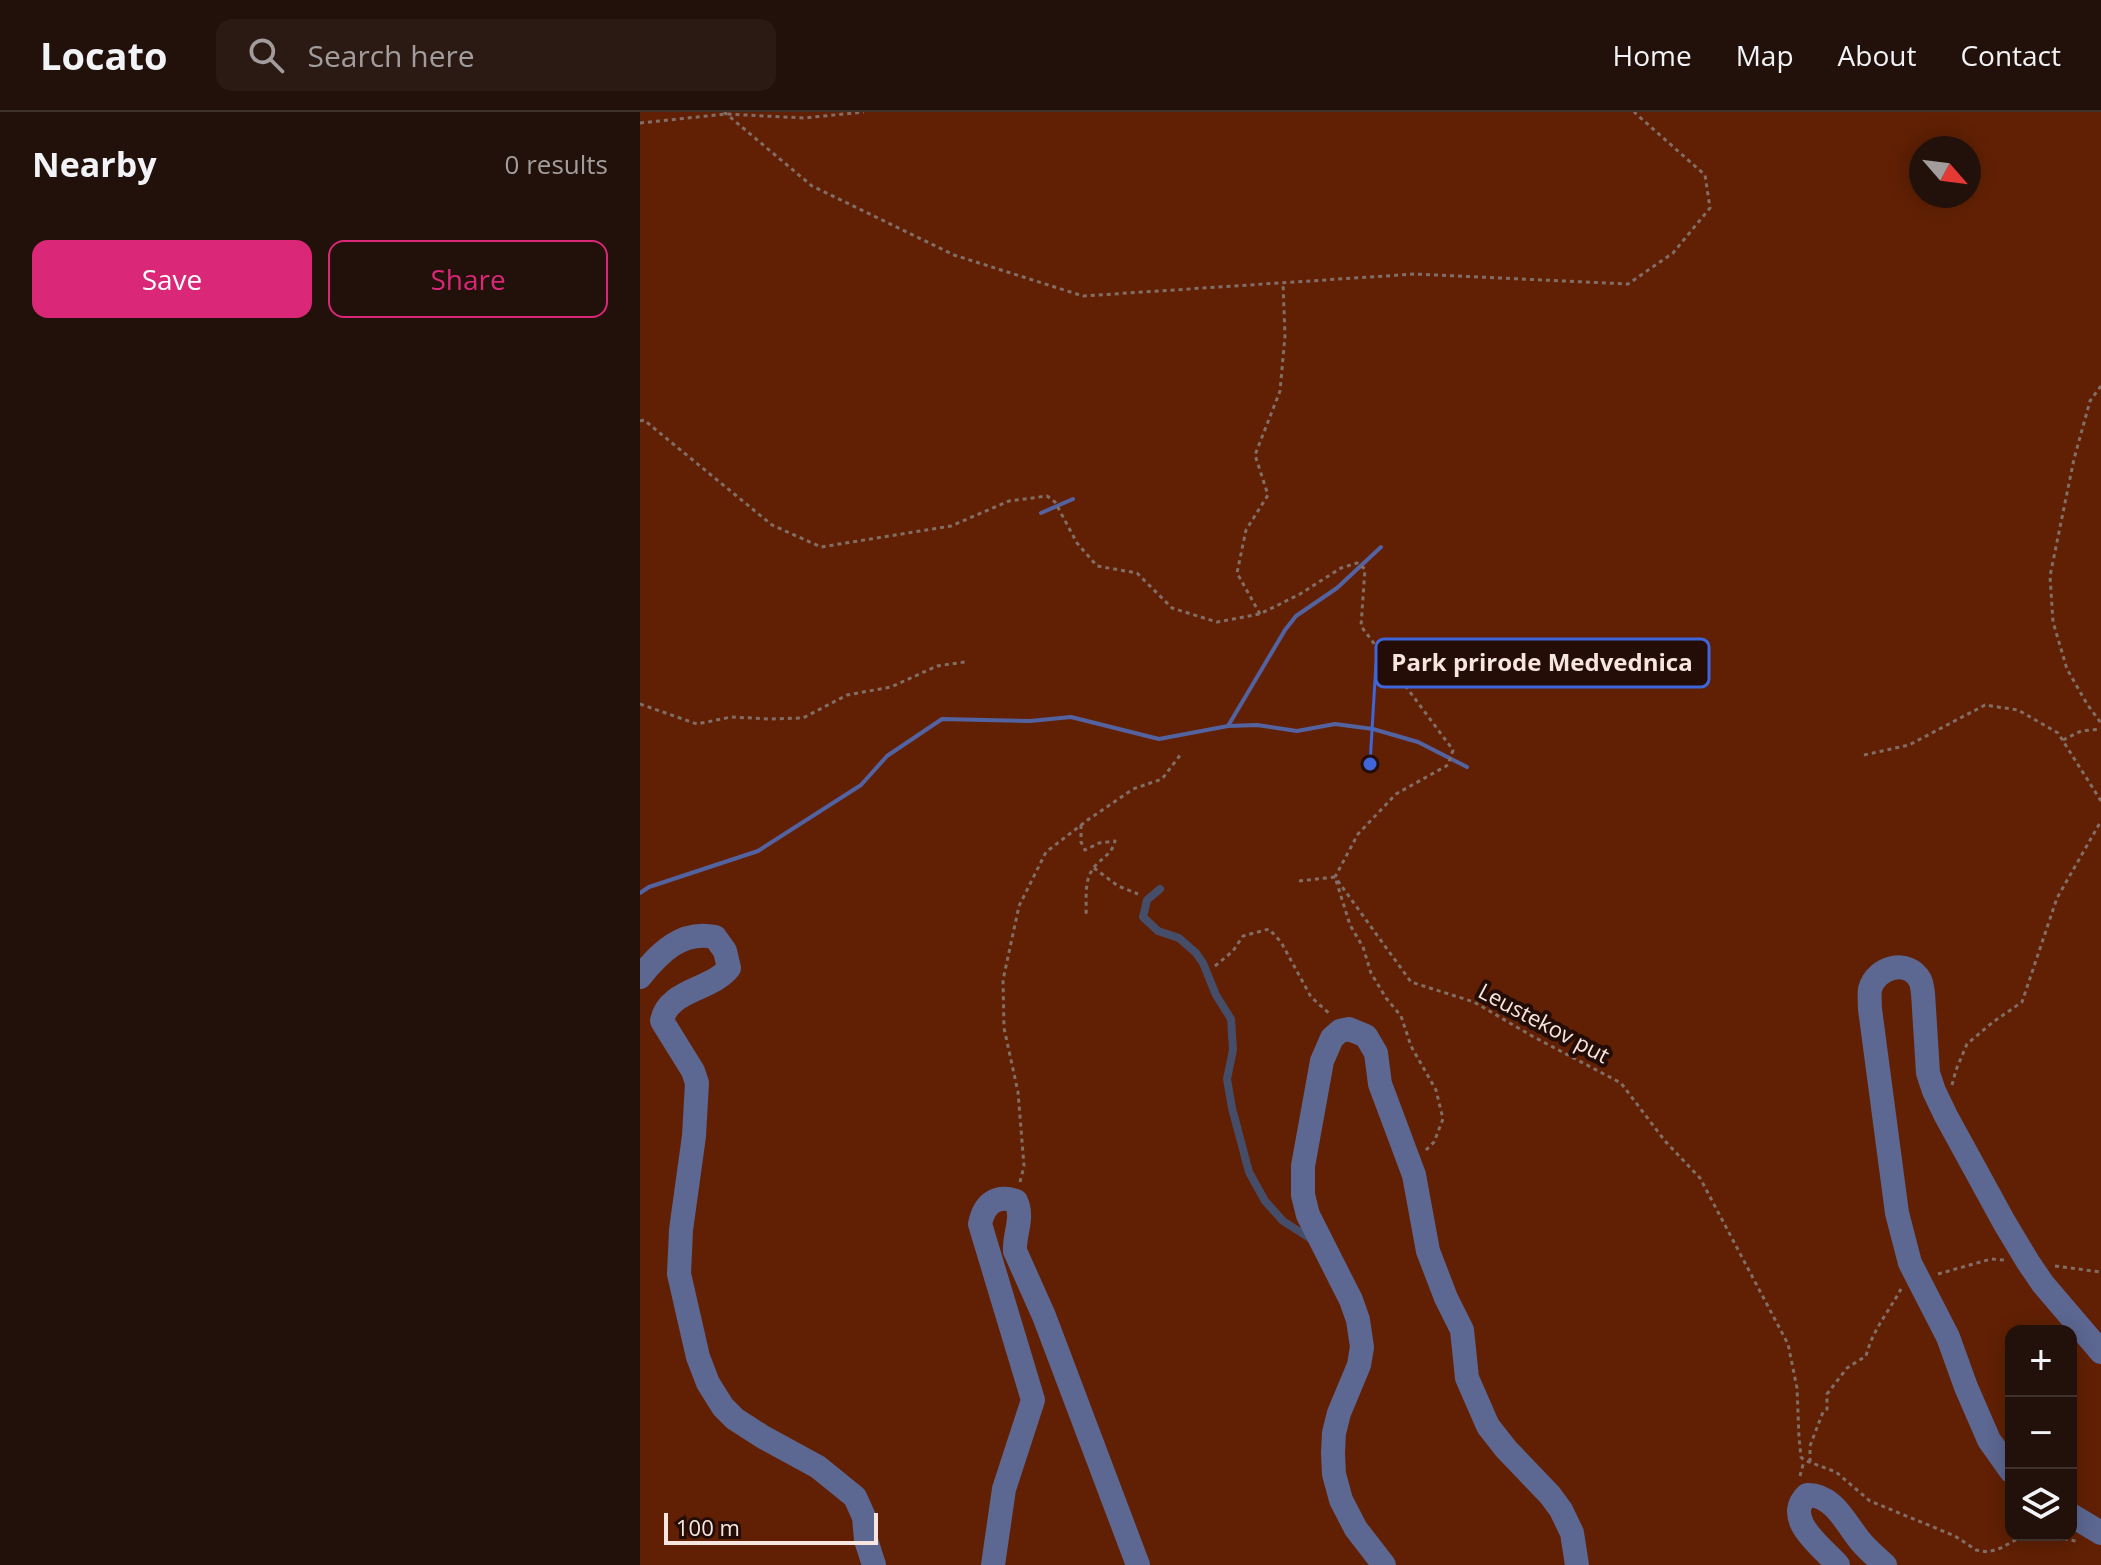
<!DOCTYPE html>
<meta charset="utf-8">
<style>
body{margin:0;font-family:"Open Sans",sans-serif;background:#2a1a13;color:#f1f3f6}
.controls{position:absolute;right:24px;bottom:24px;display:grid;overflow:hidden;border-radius:16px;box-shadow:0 4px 20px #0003}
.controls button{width:72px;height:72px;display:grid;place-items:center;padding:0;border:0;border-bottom:2px solid #3f312b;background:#22110a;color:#f1f3f6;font:40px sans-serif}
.compass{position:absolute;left:1269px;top:24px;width:72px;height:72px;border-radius:50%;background:#22110a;box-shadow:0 4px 20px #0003;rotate:118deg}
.scale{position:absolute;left:24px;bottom:20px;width:214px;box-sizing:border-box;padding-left:8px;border:4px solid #f7e6e0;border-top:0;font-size:22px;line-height:28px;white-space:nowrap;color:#f7e6e0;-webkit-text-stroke:6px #230d06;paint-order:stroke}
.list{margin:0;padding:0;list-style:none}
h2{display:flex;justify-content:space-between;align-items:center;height:104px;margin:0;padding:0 32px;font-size:34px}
h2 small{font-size:26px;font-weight:400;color:#a29d9c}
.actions{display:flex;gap:16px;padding:24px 32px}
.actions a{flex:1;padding:18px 0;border:2px solid #db2777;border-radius:16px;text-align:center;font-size:28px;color:#db2777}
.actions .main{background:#db2777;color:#fff}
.icon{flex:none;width:44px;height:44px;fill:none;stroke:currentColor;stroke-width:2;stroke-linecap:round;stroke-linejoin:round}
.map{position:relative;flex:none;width:1461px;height:1453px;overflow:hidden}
header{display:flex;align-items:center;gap:48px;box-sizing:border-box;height:112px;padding:0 40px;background:#22110a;border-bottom:2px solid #3f312b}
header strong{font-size:38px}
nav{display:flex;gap:44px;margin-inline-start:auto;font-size:28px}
.search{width:560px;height:72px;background:#2a1a13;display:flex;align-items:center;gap:20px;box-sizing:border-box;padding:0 28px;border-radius:16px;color:#a29d9c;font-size:30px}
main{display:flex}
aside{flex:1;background:#22110a}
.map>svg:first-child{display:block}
</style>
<header>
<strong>Locato</strong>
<div class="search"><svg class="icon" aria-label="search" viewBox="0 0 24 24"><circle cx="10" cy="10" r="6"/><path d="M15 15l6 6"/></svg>Search here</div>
<nav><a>Home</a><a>Map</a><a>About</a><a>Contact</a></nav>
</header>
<main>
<aside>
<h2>Nearby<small>0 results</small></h2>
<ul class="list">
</ul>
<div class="actions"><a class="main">Save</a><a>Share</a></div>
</aside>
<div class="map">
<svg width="1461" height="1453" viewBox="0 0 1461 1453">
<rect width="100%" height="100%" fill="#2e170e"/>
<!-- green -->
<path fill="#612004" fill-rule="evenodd" d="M 0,0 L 1461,0 L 1461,1453 L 0,1453 ZM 1281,36 L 1329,36 L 1329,84 L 1281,84 ZM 1371,1219 L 1431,1219 L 1431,1423 L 1371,1423 Z"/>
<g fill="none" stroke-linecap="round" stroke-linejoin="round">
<!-- stream -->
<g stroke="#5363a2" stroke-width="4">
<polyline points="401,401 433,387"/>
<polyline points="588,614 645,518 656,504 697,476 741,435"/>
<polyline points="0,781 9,775 118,739 221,673 247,644 302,607 390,609 431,605 519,627 588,614 617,613 657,619 695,612 733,617 778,630 827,655"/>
</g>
<!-- path -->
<g stroke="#826e66" stroke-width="3" stroke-dasharray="4 4" stroke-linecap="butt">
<polyline points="84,0 172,74 314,143 443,184 775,162 988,172 1033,141 1070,96 1065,63 994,0"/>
<polyline points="0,11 86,2 164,6 224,0"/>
<polyline points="1461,274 1450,289 1434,347 1410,464 1413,510 1427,557 1447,592 1461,611"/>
<polyline points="0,309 4,308 132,413 181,435 311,414 369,389 407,384 415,390 437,431 457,454 497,461 532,496 577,510 620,502 660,482 701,456 717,451 725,457 721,514 813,638 808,653 756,682 718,722 695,765 771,870 834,890 892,924 981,971 1025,1029 1060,1066 1148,1232 1157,1276 1159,1326 1161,1345 1164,1348 1196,1360 1230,1389 1315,1424 1336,1438 1348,1440 1361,1436 1379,1426 1393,1423"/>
<polyline points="620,502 597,461 606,418 628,383 615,343 640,279 645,224 643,171"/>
<polyline points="0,592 57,612 91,605 130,607 163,606 207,583 251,575 297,554 325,550"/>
<polyline points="1423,628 1441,619 1461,617"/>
<polyline points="1224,643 1269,633 1345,593 1378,598 1418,621 1461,689"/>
<path d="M 441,713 L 441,730 L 445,738 L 459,731 L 475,729 C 472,742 463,745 455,754 C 443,768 447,787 446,804"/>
<polyline points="454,756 478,774 498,782"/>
<polyline points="659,769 695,765 710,813 723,835 731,861 746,886 761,904 771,934 796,978 803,1007 794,1030 785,1039"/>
<polyline points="575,854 593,839 603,824 629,817 641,830 671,885 691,903"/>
<polyline points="1312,973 1316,958 1327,932 1353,910 1382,890 1417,786 1461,709"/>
<polyline points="380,1070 384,1054 378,980 364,916 363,868 379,794 406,740 449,707 493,677 522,667 541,642"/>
<polyline points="1415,1154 1461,1160"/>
<polyline points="1298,1162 1351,1147 1364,1148"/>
<path d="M 1170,1350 L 1170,1334 L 1183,1300 L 1187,1297 L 1187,1282 L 1207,1256 L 1226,1244 C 1233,1217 1248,1201 1261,1177"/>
<polyline points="1160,1364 1164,1349"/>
<polyline points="1400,1423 1436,1429"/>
</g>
<!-- service -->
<polyline stroke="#464d68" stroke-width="8" points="520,777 507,788 503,805 518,819 539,826 556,841 563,851 576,883 591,907 593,938 587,967 592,996 609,1060 625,1089 643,1109 671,1127"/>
<!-- secondary -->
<g stroke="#5c6792" stroke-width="24">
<path d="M 0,865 C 20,840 42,818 75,825 L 85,839 L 89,856 C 72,878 27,878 22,909 L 53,959 L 57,971 L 54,1024 L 41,1118 L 39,1162 L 58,1245 L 68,1271 L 83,1295 L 95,1307 L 123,1325 L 178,1355 L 215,1385 L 224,1405 L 226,1428 L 234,1453"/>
<path d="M 1371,1359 L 1349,1328 L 1326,1275 L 1308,1225 L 1270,1151 L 1257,1101 L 1230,897 C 1230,891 1229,883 1230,877 C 1236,855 1268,846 1280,868 C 1282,872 1282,876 1283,881 L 1288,961 L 1294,979 L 1306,1004 L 1364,1110 L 1388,1150 L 1403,1172 L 1461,1240"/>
<polyline points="1431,1403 1461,1421"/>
<path d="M 353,1453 L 364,1377 L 393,1288 L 340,1112 C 344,1092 356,1082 376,1089 C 384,1106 374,1121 375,1139 L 404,1204 L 498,1453"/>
<polyline points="744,1453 716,1417 701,1388 694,1362 693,1341 694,1321 699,1301 719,1253 722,1235 718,1208 711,1188 668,1103 663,1083 663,1054 682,949 692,926 700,919 709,917 726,924 736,941 740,972 774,1063 788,1139 806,1186 822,1218 827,1266 848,1314 866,1337 910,1383 921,1398 932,1421 937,1453"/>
<path d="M 1198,1453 C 1182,1435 1142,1407 1167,1383 C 1194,1382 1207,1414 1222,1431 C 1229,1439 1237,1446 1245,1453"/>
</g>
</g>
<g text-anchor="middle" stroke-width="8" stroke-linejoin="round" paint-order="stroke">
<!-- street labels -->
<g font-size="22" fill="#f7e6e0" stroke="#230d06">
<text transform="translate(904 911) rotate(28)" y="8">Leustekov put</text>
</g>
</g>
<!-- callouts -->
<path fill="none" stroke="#3e65d9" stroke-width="3" d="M730 652L736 551"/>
<circle fill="#3e65d9" stroke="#230d06" stroke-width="3" cx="730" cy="652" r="8"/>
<rect fill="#230d06" stroke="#3e65d9" stroke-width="3" x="736" y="527" width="333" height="48" rx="8"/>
<g font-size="24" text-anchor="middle" font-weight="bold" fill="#f7e6e0">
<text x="902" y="559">Park prirode Medvednica</text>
</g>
</svg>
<div class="controls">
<button>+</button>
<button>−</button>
<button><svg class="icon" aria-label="layers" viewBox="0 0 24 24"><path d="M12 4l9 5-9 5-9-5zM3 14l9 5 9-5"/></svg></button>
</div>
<svg class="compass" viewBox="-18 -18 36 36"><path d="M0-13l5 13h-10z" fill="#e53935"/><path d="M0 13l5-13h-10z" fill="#a29d9c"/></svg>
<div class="scale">100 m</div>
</div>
</main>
